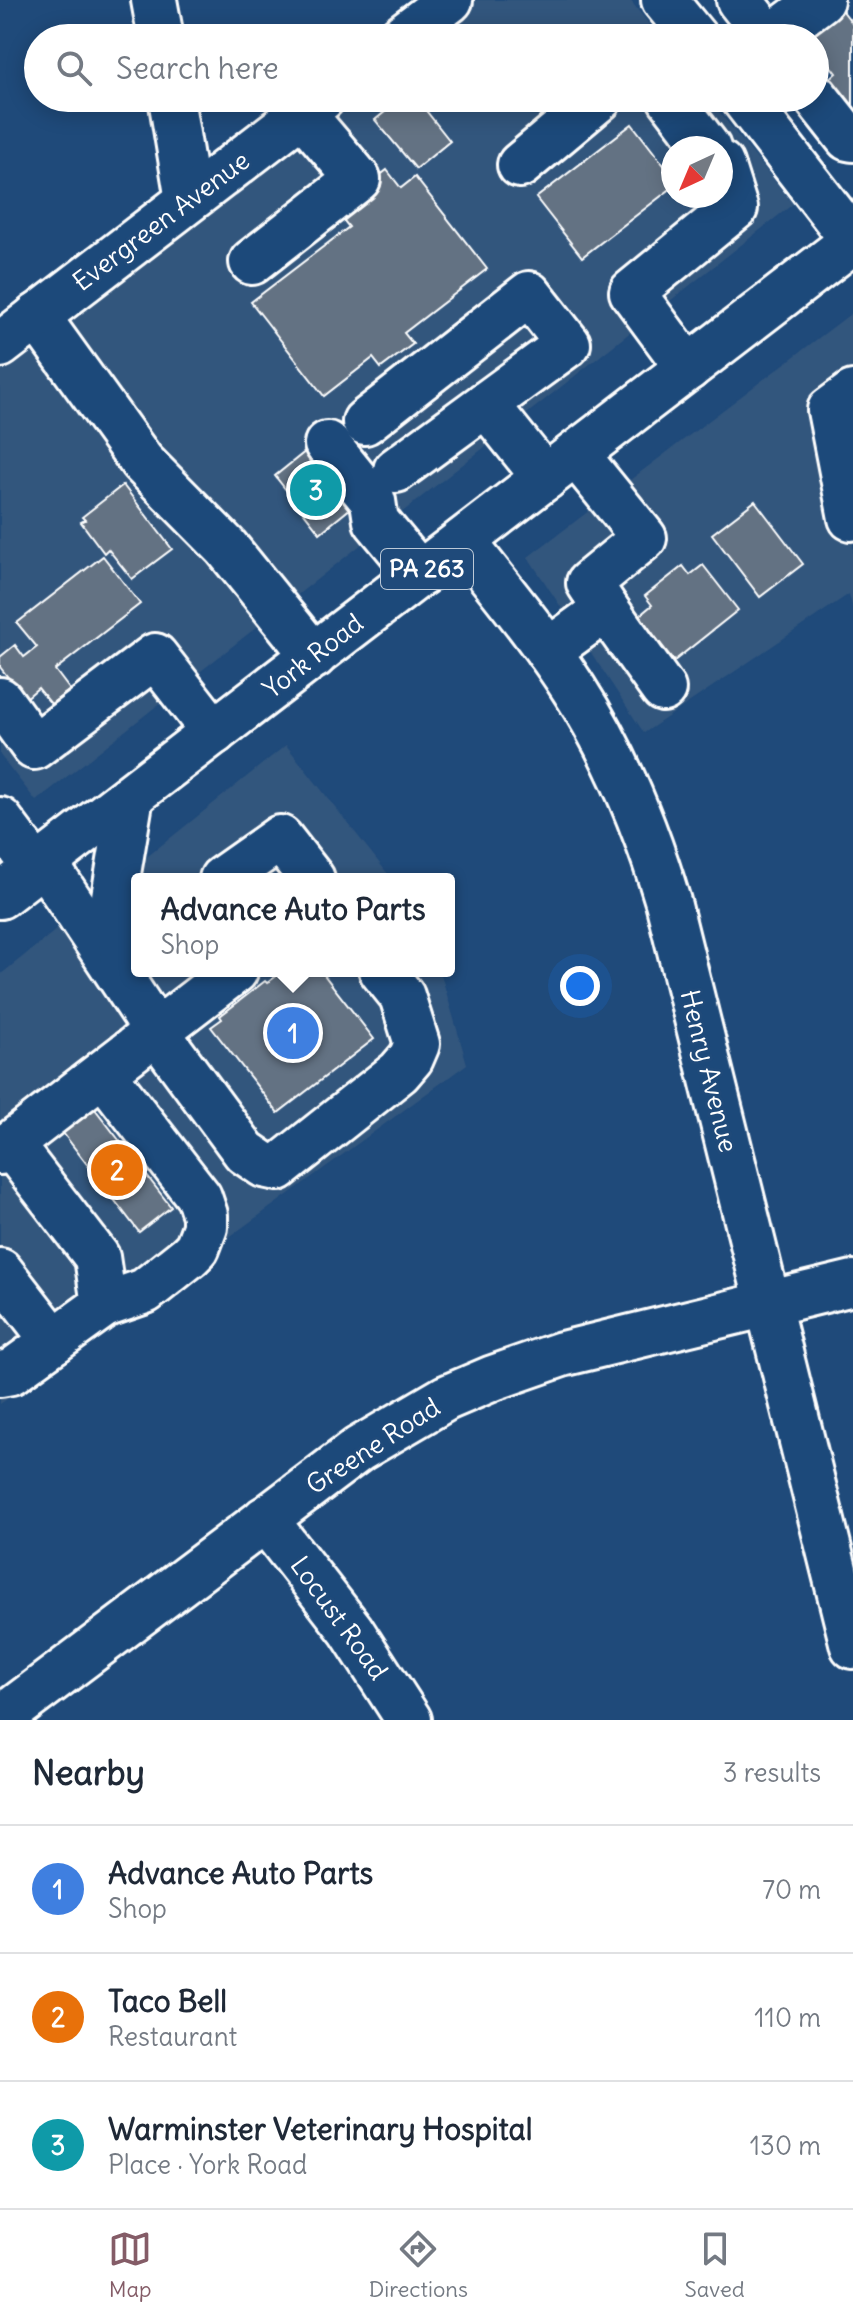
<!DOCTYPE html>
<meta charset="utf-8">
<style>
body{margin:0;font-family:Delius,sans-serif;background:#f2f2f3;color:#1f2937}
.compass{position:absolute;left:661px;top:136px;width:72px;height:72px;border-radius:50%;background:#fff;box-shadow:0 4px 20px #0003;rotate:224deg}
.you{position:absolute;left:580px;top:986px;width:28px;height:28px;margin:-20px;border:6px solid #fff;border-radius:50%;background:#1a73e8;box-shadow:0 0 0 12px #1a73e833}
.badge{display:grid;place-items:center;width:52px;height:52px;border-radius:50%;background:#845c67;color:#fff;font-size:26px;font-weight:700}
.pin{position:absolute;translate:-50% -50%;border:4px solid #fff;box-shadow:0 2px 8px #0006}
.popup{position:absolute;left:131px;top:873px;width:324px;height:104px;box-sizing:border-box;display:grid;place-content:center;border-radius:8px;background:#fff;filter:drop-shadow(0 2px 6px #0005);font-size:26px;white-space:nowrap;color:#747a83}
.popup b{font-size:30px;color:#1f2937}
.popup::after{content:'';position:absolute;left:50%;top:100%;margin-left:-16px;border:16px solid transparent;border-top-color:#fff}
.list{margin:0;padding:0;list-style:none}
h2{display:flex;justify-content:space-between;align-items:center;height:104px;margin:0;padding:0 32px;font-size:34px}
h2 small{font-size:26px;font-weight:400;color:#747a83}
.list li{display:grid;grid-template-columns:52px 1fr auto;gap:24px;align-items:center;box-sizing:border-box;height:128px;padding:0 32px;border-top:2px solid #e0e1e3}
.list b{display:block;font-size:30px;white-space:nowrap}
.list p{margin:0;font-size:26px;white-space:nowrap;color:#747a83}
.list em{font-size:26px;font-style:normal;color:#747a83}
.icon{flex:none;width:44px;height:44px;fill:none;stroke:currentColor;stroke-width:2;stroke-linecap:round;stroke-linejoin:round}
.map{position:relative;flex:none;width:853px;height:1720px;overflow:hidden}
.search{position:absolute;background:#fff;box-shadow:0 4px 20px #0003;left:24px;right:24px;top:24px;height:88px;display:flex;align-items:center;gap:20px;box-sizing:border-box;padding:0 28px;border-radius:44px;color:#747a83;font-size:30px}
.sheet{height:488px;background:#fff}
nav{display:flex;justify-content:space-around;align-items:center;box-sizing:border-box;height:112px;border-top:2px solid #e0e1e3;background:#fff;font-size:22px;color:#747a83}
nav a{display:grid;justify-items:center;gap:4px}
nav .on{color:#845c67}
.map>svg:first-child{display:block}
</style>
<div class="map">
<svg width="853" height="1720" viewBox="0 0 853 1720">
<rect width="100%" height="100%" fill="#1f4a7a"/>
<filter id="ink" filterUnits="userSpaceOnUse"><feTurbulence type="fractalNoise" baseFrequency=".0125" numOctaves="2"/><feDisplacementMap in="SourceGraphic" scale="16" xChannelSelector="R" yChannelSelector="G"/><feConvolveMatrix kernelMatrix="1 2 1 2 8 2 1 2 1" color-interpolation-filters="sRGB"/></filter>
<g filter="url(#ink)">
<!-- built -->
<g fill="#33567d" fill-rule="evenodd">
<polygon points="456,0 630,0 660,38 407,38"/>
<path d="M 329,98 L 708,98 L 793,204 L 36,801 L 0,755 L 0,351 ZM 673,148 L 721,148 L 721,196 L 673,196 Z"/>
<polygon points="853,312 853,609 849,594 644,733 528,557"/>
<polygon points="286,745 392,879 137,879 137,971 440,971 467,1064 0,1404 0,975"/>
</g>
<!-- building -->
<g fill="#637283" stroke="#fff" stroke-width="2">
<polygon points="839,6 853,24 853,111 828,80 836,73 815,46 815,38 808,38 804,33"/>
<polygon points="402,98 416,98 450,141 416,169 375,120"/>
<polygon points="632,124 673,177 673,187 582,257 536,198"/>
<polygon points="387,170 401,188 415,177 487,269 404,333 413,344 381,368 373,358 324,396 251,302 349,227 335,210"/>
<polygon points="311,447 357,503 320,533 275,476"/>
<polygon points="123,485 172,549 132,579 108,549 104,553 81,522 85,520 82,517"/>
<polygon points="755,501 803,564 760,597 712,534"/>
<polygon points="103,556 140,604 55,670 70,690 51,704 38,688 25,699 0,667 0,657 15,645 24,657 37,647 17,623"/>
<polygon points="703,565 738,610 674,661 639,616 652,605 645,596 683,566 690,575"/>
<polygon points="283,971 321,971 374,1039 278,1113 211,1027 222,1019 220,1016 265,981 267,983"/>
<polygon points="95,1109 171,1207 139,1232 63,1133"/>
</g>
<g fill="none" stroke-linecap="round" stroke-linejoin="round">
<defs>
<g id="minor">
<polyline points="154,0 161,38"/>
<polyline points="664,0 695,38"/>
<polyline points="739,0 769,38"/>
<polyline points="400,38 450,0"/>
<polyline points="770,38 821,0"/>
<polyline points="815,96 848,138 853,139"/>
<polyline points="171,98 188,200"/>
<polyline points="670,98 708,148"/>
<polyline points="743,98 853,240"/>
<polyline points="520,165 600,98"/>
<polyline points="252,262 358,179 302,113"/>
<polyline points="37,316 142,462 226,547 314,656"/>
<polyline points="0,345 322,98"/>
<polyline points="688,368 632,292 735,208 721,164"/>
<polyline points="486,404 545,478"/>
<polyline points="365,422 529,294 568,344 396,470"/>
<polyline points="327,444 373,501 376,521 420,574"/>
<polyline points="576,454 644,538 589,583 606,609"/>
<polyline points="851,518 830,410 853,393"/>
<path d="M 463,541 C 501,590 541,637 574,689 C 616,754 646,828 668,902 L 853,1646"/>
<polyline points="548,651 606,609 663,689"/>
<polyline points="0,700 34,747 155,656 214,732"/>
<polyline points="0,820 36,868"/>
<polyline points="44,862 156,1031 245,1152 264,1165 278,1168 399,1072 411,1058 417,1044 402,996 382,971"/>
<polyline points="222,879 280,838 312,879"/>
<polyline points="126,974 114,897 131,796"/>
<polyline points="10,1144 97,1257 104,1305"/>
<polyline points="0,1152 235,971"/>
<polyline points="0,1271 54,1341"/>
<polyline points="0,1374 11,1372 104,1305 145,1291 189,1256 197,1248 205,1227 205,1215 199,1197 103,1073"/>
<polyline points="265,1519 351,1630 409,1720"/>
<polyline points="0,1719 359,1449 446,1398 493,1378 562,1354 853,1283"/>
</g>
<polyline id="highway" points="0,896 853,241"/>
</defs>
<!-- minor casing -->
<use href="#minor" stroke="#fff" stroke-width="50"/>
<!-- highway casing -->
<use href="#highway" stroke="#fff" stroke-width="50"/>
<!-- minor -->
<use href="#minor" stroke="#1f4a7a" stroke-width="44"/>
<!-- highway -->
<use href="#highway" stroke="#1f4a7a" stroke-width="44"/>
</g>
</g>
<g text-anchor="middle" stroke-width="6" stroke-linejoin="round" paint-order="stroke">
<!-- shield labels -->
<rect fill="#1f4a7a" stroke="#bcc9d7" stroke-width="2" x="381" y="549" width="92" height="40" rx="6"/>
<g font-size="24" font-weight="bold" fill="#fff">
<text x="427" y="577">PA 263</text>
</g>
<!-- street labels -->
<g font-size="26" fill="#fff" stroke="#1f4a7a">
<text transform="translate(161 221) rotate(-37)" y="9">Evergreen Avenue</text>
<text transform="translate(313 656) rotate(-38)" y="9">York Road</text>
<text transform="translate(709 1071) rotate(76)" y="9">Henry Avenue</text>
<text transform="translate(373 1446) rotate(-33)" y="9">Greene Road</text>
<text transform="translate(339 1618) rotate(54)" y="9">Locust Road</text>
</g>
</g>
</svg>
<svg class="compass" viewBox="-18 -18 36 36"><path d="M0-13l5 13h-10z" fill="#e53935"/><path d="M0 13l5-13h-10z" fill="#747a83"/></svg>
<div class="you"></div>
<div class="pin badge" style="left:293px;top:1033px;background:#3f7fe0">1</div>
<div class="popup"><b>Advance Auto Parts</b>Shop</div>
<div class="pin badge" style="left:117px;top:1170px;background:#e8710a">2</div>
<div class="pin badge" style="left:316px;top:490px;background:#0f9aa8">3</div>
<div class="search"><svg class="icon" aria-label="search" viewBox="0 0 24 24"><circle cx="10" cy="10" r="6"/><path d="M15 15l6 6"/></svg>Search here</div>
</div>
<section class="sheet">
<h2>Nearby<small>3 results</small></h2>
<ul class="list">
<li><span class="badge" style="background:#3f7fe0">1</span><div><b>Advance Auto Parts</b><p>Shop</p></div><em>70 m</em></li>
<li><span class="badge" style="background:#e8710a">2</span><div><b>Taco Bell</b><p>Restaurant</p></div><em>110 m</em></li>
<li><span class="badge" style="background:#0f9aa8">3</span><div><b>Warminster Veterinary Hospital</b><p>Place · York Road</p></div><em>130 m</em></li>
</ul>
</section>
<nav>
<a class="on"><svg class="icon" aria-label="map" viewBox="0 0 24 24"><path d="M3 6l6-2 6 2 6-2v14l-6 2-6-2-6 2zM9 4v14M15 6v14"/></svg>Map</a>
<a><svg class="icon" aria-label="directions" viewBox="0 0 24 24"><path d="M12 3l9 9-9 9-9-9zM9 14v-3h6M13 9l2 2-2 2"/></svg>Directions</a>
<a><svg class="icon" aria-label="saved" viewBox="0 0 24 24"><path d="M7 4h10v16l-5-4-5 4z"/></svg>Saved</a>
</nav>
